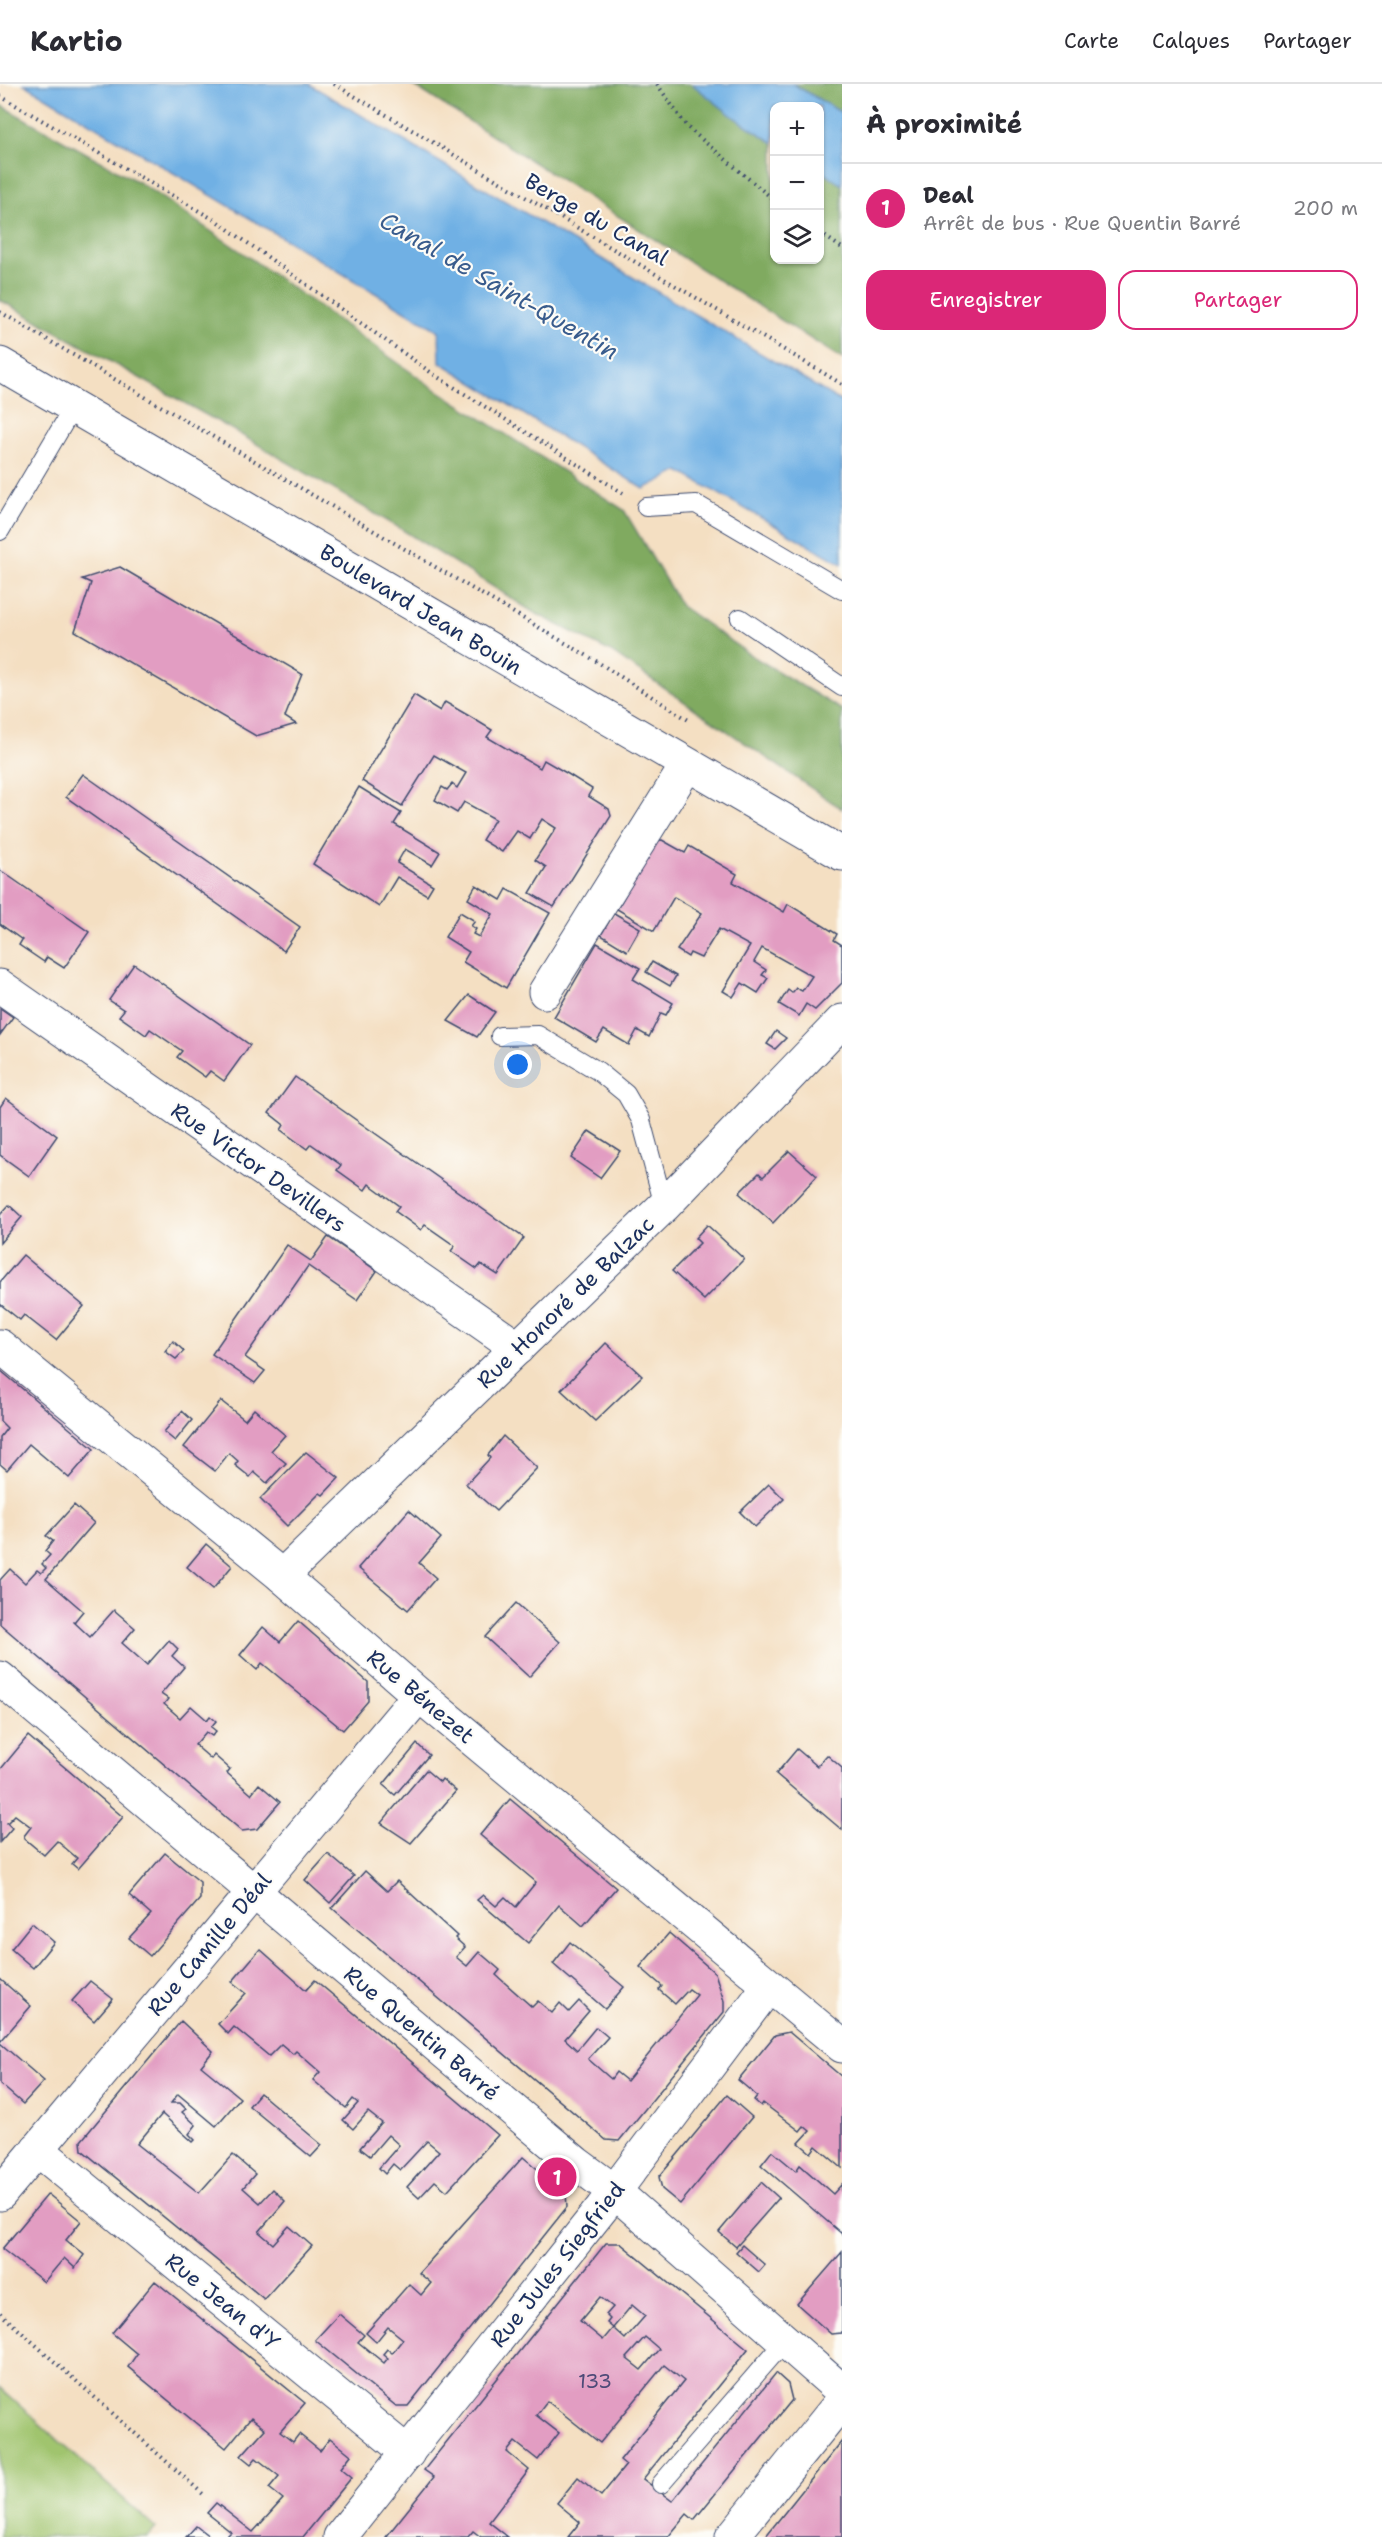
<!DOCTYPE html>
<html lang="fr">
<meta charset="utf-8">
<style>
body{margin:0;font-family:"Shantell Sans",sans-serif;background:#f7f7f7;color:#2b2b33}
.controls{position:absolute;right:18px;top:18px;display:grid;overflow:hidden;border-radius:12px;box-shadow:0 2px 4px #0004}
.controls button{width:54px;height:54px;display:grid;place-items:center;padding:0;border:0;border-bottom:2px solid #e1e1e2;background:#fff;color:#2b2b33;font:30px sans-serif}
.you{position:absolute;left:518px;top:981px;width:21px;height:21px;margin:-15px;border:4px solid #fff;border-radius:50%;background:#1a73e8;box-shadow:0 0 0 9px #1a73e833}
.badge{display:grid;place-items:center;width:39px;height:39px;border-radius:50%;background:#db2777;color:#fff;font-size:20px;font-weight:700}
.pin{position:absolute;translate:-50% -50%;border:3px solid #fff;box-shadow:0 2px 6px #0006}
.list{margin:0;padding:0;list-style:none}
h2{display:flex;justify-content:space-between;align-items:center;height:78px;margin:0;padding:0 24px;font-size:26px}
h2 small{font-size:20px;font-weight:400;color:#7c7c81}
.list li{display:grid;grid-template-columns:39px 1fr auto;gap:18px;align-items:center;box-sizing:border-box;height:90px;padding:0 24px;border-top:2px solid #e1e1e2}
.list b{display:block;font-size:22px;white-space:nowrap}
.list p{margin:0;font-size:20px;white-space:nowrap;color:#7c7c81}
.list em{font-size:20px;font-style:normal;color:#7c7c81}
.actions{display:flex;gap:12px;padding:18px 24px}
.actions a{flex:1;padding:14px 0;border:2px solid #db2777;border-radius:18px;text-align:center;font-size:21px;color:#db2777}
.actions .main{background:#db2777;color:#fff}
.icon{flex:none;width:33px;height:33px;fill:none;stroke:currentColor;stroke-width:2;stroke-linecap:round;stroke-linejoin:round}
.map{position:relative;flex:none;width:842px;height:2453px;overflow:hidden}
header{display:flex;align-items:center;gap:36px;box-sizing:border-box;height:84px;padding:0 30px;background:#fff;border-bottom:2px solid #e1e1e2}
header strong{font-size:28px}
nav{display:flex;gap:33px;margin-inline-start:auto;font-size:21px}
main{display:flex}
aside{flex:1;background:#fff}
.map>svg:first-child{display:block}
</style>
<header>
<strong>Kartio</strong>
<nav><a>Carte</a><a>Calques</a><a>Partager</a></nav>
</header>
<main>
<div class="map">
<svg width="842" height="2453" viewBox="0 0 842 2453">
<rect width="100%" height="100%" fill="#fdfcf7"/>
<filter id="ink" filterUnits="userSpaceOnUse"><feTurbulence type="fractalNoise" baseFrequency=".0167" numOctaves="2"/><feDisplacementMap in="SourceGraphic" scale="12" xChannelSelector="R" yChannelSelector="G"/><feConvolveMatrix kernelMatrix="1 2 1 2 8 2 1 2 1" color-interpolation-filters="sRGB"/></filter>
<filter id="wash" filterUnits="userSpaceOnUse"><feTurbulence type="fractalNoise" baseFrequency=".008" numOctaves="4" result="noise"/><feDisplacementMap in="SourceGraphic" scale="24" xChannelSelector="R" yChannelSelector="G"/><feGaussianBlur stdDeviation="1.35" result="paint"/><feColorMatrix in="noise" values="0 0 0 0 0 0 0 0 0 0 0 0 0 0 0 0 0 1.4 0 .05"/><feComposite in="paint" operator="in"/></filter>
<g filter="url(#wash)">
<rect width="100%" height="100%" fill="#f4dfc2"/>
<!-- green -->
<polygon fill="#a0c46e" stroke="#5e7a66" stroke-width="1.5" points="0,2304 156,2444 148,2453 0,2453"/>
<!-- forest -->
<g fill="#80aa61" stroke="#4e6c60" stroke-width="1.5">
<polygon points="411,0 692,0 735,34 774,59 774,176 820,176 820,86 842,101 842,275"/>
<polygon points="793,0 842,0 842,29"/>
<polygon points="0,21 140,99 246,171 432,303 624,426 681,522 749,570 842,626 842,725 611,568 533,528 401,445 233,346 0,216"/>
</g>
<!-- water -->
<g fill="#70b0e4" stroke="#4670a1" stroke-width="1.5">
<polygon points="24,0 309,0 842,318 842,480 679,387 644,405 440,278 439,247"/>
<polygon points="692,0 793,0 842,29 842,101 820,86 820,22 774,22 774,59 735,34"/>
</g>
<g id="blocks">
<!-- building -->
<g fill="#e29dc2" fill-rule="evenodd">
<polygon points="120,483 302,590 285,633 296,640 256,652 75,547 91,499 82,495"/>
<polygon points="414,611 440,627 445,618 469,632 492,646 487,653 540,684 544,676 568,690 592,705 588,712 609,725 611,732 554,823 530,809 546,783 535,776 556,744 542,735 530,755 517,747 502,768 482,756 495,735 464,718 457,729 435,716 442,703 447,706 452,700 457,704 466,689 434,671 402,722 362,697"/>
<polygon points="83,690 300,843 284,867 66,713"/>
<polygon points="359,703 401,729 394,740 440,768 432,781 405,765 397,779 433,801 427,811 397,793 379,823 313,780"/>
<polygon points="662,756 685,769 689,762 737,790 733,798 784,828 788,820 837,850 834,856 842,861 842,899 815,926 806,920 799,932 779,920 788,906 792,909 796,904 802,907 812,892 762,864 754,878 766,886 762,891 768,894 758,909 742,899 733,913 723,907 750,862 719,845 701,874 690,869 688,873 677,866 702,829 674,813 654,847 617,825 657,757"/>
<polygon points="0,786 89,848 64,884 47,873 44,878 19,861 22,856 0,840"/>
<polygon points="476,801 501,816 507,805 550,829 506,904 463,878 469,868 445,853 460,828 475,837 471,842 476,845 473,850 479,853 493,830 468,815"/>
<polygon points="614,829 640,844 627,867 601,851"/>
<polygon points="597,859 640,884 633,895 673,919 666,931 661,929 649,953 637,946 629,961 604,946 596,958 554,933"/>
<polygon points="652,878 676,892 670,902 646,888"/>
<polygon points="134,880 250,961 224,997 210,987 205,993 177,973 182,967 150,945 146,951 119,932 124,926 109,916"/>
<polygon points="469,911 495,928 477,953 448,937"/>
<polygon points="0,924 13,933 0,951"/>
<polygon points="776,947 786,954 775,965 767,960"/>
<polygon points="295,993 524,1154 498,1191 481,1180 477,1185 451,1167 455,1162 425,1141 421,1146 395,1127 399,1122 369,1100 365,1106 337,1086 341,1081 311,1060 307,1065 281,1046 284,1041 269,1029"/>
<polygon points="6,1014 57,1052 29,1092 0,1071 0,1023"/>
<polygon points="589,1047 620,1067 600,1094 571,1074"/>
<polygon points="789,1067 817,1092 773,1139 739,1109 759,1089 763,1093"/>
<polygon points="9,1121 22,1133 0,1159 0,1131"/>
<polygon points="707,1141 744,1175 704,1216 672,1187 700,1159 695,1154"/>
<polygon points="328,1153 377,1187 357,1216 308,1182 245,1273 265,1287 255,1299 212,1270 287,1161 311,1177"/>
<polygon points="23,1171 84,1222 56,1256 24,1231 20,1236 0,1220 0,1198"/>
<polygon points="173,1257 184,1267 176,1275 165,1267"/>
<polygon points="606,1259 642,1292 595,1337 561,1306"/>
<polygon points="0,1286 94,1365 69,1394 29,1360 7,1386 0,1380 0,1353 7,1344 0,1337"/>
<polygon points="221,1317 245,1336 254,1325 285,1351 271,1367 286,1379 267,1399 254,1388 250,1393 235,1381 238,1377 229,1369 215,1387 184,1363"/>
<polygon points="182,1327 192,1336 175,1357 164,1348"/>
<polygon points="503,1352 537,1384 496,1427 466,1400 490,1374 488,1371"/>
<polygon points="306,1368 339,1394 323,1411 320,1409 287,1442 260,1415"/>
<polygon points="769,1400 784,1415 755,1443 740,1428"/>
<polygon points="74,1421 94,1439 46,1495 83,1527 74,1538 90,1553 114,1526 135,1544 122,1559 147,1581 169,1556 178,1565 172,1572 184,1583 161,1610 168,1615 164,1620 180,1634 191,1622 207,1636 210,1632 216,1637 211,1643 216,1647 212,1652 206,1648 195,1661 211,1675 214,1671 230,1685 227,1689 251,1710 259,1700 280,1718 257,1745 242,1747 0,1540 0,1496 10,1485 25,1499 37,1486 41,1489 46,1484 42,1480 50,1471 45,1467 53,1457 46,1452"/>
<polygon points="409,1426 441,1454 419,1479 436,1494 408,1526 358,1484"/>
<polygon points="206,1460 232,1482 213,1505 187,1483"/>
<polygon points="516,1519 560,1558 529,1593 485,1553"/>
<polygon points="298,1537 368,1598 368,1617 343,1646 262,1579 257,1586 240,1571 263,1543 280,1558"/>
<polygon points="28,1652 123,1733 78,1785 72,1780 77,1774 57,1757 44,1771 25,1755 24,1752 31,1743 15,1731 7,1739 12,1744 0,1758 0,1686"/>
<polygon points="417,1660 429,1671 395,1711 383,1701"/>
<polygon points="797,1665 817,1682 827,1671 842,1684 842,1746 776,1690"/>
<polygon points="426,1686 440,1698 442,1695 456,1707 411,1759 381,1739"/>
<polygon points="510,1715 616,1804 583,1842 559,1821 528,1859 477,1816 483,1811 496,1822 505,1813 516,1823 536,1798 480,1751"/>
<polygon points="165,1769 200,1798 200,1815 150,1872 129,1854 151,1830 129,1811"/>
<polygon points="328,1770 354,1792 330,1819 305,1796"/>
<polygon points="365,1787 387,1807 397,1797 457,1852 455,1854 465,1863 456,1873 467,1882 479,1868 500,1886 496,1891 532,1923 538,1917 552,1929 560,1919 569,1928 579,1917 589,1927 565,1955 577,1966 596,1943 608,1953 588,1975 611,1995 616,1988 627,1997 697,1911 689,1905 675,1920 659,1906 662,1902 640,1883 669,1849 715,1889 724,1917 724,1928 619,2057 606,2056 332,1824"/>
<polygon points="32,1839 54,1858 33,1884 11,1865"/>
<polygon points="570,1858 624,1903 605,1925 553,1880"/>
<polygon points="260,1865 306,1906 315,1896 498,2051 447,2107 435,2097 419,2114 407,2103 439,2067 427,2057 400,2086 393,2080 385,2090 379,2084 399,2061 388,2051 370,2072 360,2064 382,2039 368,2028 353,2045 343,2036 358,2019 353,2015 346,2024 313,1996 320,1988 296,1967 293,1970 281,1960 269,1972 234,1943 228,1950 218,1940 246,1909 232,1898"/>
<polygon points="0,1895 31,1922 0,1958"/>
<polygon points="90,1897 113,1915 94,1937 72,1917"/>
<polygon points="181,1937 213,1967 201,1982 240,2014 216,2042 178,2010 171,2019 180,2019 186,2025 182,2028 196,2041 189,2050 195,2056 193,2058 162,2030 137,2060 199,2109 233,2071 255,2090 243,2104 260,2119 273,2105 285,2117 259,2148 273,2160 289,2142 312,2162 264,2215 82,2066 81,2057"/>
<polygon points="789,1948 842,1993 842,2084 816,2062 811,2069 799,2059 810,2047 804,2042 800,2047 763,2019 761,2022 754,2016 757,2012 738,1996 775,1951"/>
<polygon points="0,1959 44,1997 23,2020 0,2000"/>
<polygon points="260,2009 322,2061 311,2073 249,2022"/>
<polygon points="727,2011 752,2033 680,2120 662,2105 659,2093"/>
<polygon points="772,2067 796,2087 800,2081 833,2110 842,2100 842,2150 761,2081"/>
<polygon points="523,2073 566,2109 567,2123 408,2322 396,2322 315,2256 339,2230 364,2251 358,2258 384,2279 388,2274 383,2270 387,2265 392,2269 403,2255 388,2243 376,2258 366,2249 409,2200 421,2211 431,2199 419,2189"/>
<polygon points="761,2098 779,2114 736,2163 719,2148"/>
<polygon points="48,2110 81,2137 66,2156 84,2171 75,2184 64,2174 44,2198 2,2165"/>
<path d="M 606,2159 L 620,2159 L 748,2265 L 643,2395 L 672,2417 L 776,2289 L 788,2300 L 792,2316 L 694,2436 L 687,2430 L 668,2453 L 568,2453 L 580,2438 L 557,2419 L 578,2393 L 601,2412 L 626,2381 L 620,2376 L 684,2297 L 664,2281 L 600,2359 L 547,2317 L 536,2331 L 559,2349 L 538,2376 L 515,2358 L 507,2368 L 529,2386 L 489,2438 L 508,2453 L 481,2453 L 473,2447 L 468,2453 L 386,2453 L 434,2393 L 424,2386 ZM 600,2213 L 613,2223 L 606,2231 L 610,2235 L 607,2239 L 613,2244 L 632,2221 L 645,2232 L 625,2255 L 613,2244 L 603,2256 L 580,2237 ZM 645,2253 L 659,2265 L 641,2286 L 626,2274 Z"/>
<polygon points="742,2161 765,2181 759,2188 736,2168"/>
<polygon points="842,2168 842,2249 831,2250 797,2220"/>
<polygon points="155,2197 305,2319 280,2348 293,2358 299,2350 320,2367 330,2354 351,2371 341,2384 352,2393 303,2453 226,2453 231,2448 207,2429 216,2419 253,2448 283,2415 269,2404 279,2392 256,2374 251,2380 241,2372 265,2345 251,2334 226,2364 128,2283 137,2270 112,2249"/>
<polygon points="842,2357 842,2453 765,2453"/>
<polygon points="196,2442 210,2453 186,2453"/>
</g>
</g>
</g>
<g filter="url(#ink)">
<use href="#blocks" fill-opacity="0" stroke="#3c496d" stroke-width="1.5"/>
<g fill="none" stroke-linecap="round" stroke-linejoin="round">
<defs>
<g id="lane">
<polyline points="646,423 696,420 842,506"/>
<polyline points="0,447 74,322"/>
<polyline points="740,534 842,603"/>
<polyline points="500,952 538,951 598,987 626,1010 641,1036 664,1122"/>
<polyline points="661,2400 785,2257"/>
</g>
<g id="street">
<polyline points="0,902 518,1264"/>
<polyline points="545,908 687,681"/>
<polyline points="0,1262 282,1492 419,1611 842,1962"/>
<polyline points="282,1492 664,1122 842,937"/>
<polyline points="0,1594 576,2079 614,2107 842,2307"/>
<polyline points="37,2065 408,2369"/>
<polyline points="0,2110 419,1611"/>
<polyline points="340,2453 602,2124 768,1903"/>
<polyline points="732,2453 842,2317"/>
</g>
<polyline id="secondary" points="0,280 842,770"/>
</defs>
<!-- lane casing -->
<use href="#lane" stroke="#3c496d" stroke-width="20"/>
<!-- street casing -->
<use href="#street" stroke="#3c496d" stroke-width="35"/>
<!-- secondary casing -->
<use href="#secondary" stroke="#3c496d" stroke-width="35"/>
<!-- path -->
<g stroke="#3c496d" stroke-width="4" stroke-dasharray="1.5 4.5" stroke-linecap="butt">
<polyline points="334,0 842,300"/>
<polyline points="657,0 687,43 774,116"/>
<polyline points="0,12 218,138 436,292 623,409"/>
<polyline points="820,149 842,164"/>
<polyline points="0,228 596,577 690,637"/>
<polyline points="0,2229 203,2410"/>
</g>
<!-- lane -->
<use href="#lane" stroke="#fff" stroke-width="18"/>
<!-- street -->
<use href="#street" stroke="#fff" stroke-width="33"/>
<!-- secondary -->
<use href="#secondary" stroke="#fff" stroke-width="33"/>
</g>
</g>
<g text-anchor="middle" stroke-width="4.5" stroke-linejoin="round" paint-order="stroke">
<!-- number labels -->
<g font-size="20" fill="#4d4a77">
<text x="595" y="2304">133</text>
</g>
<!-- street labels -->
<g font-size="22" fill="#1b2f5e" stroke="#fdfcf7">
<text transform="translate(597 135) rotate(30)" y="8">Berge du Canal</text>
<text transform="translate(421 525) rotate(31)" y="8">Boulevard Jean Bouin</text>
<text transform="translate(259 1083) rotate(35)" y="8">Rue Victor Devillers</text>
<text transform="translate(565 1218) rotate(-44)" y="8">Rue Honoré de Balzac</text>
<text transform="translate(421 1612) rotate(40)" y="8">Rue Bénezet</text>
<text transform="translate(209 1860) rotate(-50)" y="8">Rue Camille Déal</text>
<text transform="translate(422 1949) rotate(40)" y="8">Rue Quentin Barré</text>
<text transform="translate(557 2180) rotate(-52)" y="8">Rue Jules Siegfried</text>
<text transform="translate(223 2217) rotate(39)" y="8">Rue Jean d'Y</text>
</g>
<!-- water labels -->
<g font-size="24" font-style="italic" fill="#395c8d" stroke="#fdfcf7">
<text transform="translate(499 202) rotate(30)" y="8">Canal de Saint-Quentin</text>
</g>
</g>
</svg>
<div class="controls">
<button>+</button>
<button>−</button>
<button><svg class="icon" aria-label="layers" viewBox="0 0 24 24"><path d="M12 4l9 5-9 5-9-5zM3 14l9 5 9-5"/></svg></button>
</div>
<div class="you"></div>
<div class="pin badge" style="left:557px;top:2093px">1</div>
</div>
<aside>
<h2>À proximité<small></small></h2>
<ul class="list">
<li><span class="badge">1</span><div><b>Deal</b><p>Arrêt de bus · Rue Quentin Barré</p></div><em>200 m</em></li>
</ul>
<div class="actions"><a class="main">Enregistrer</a><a>Partager</a></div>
</aside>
</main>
